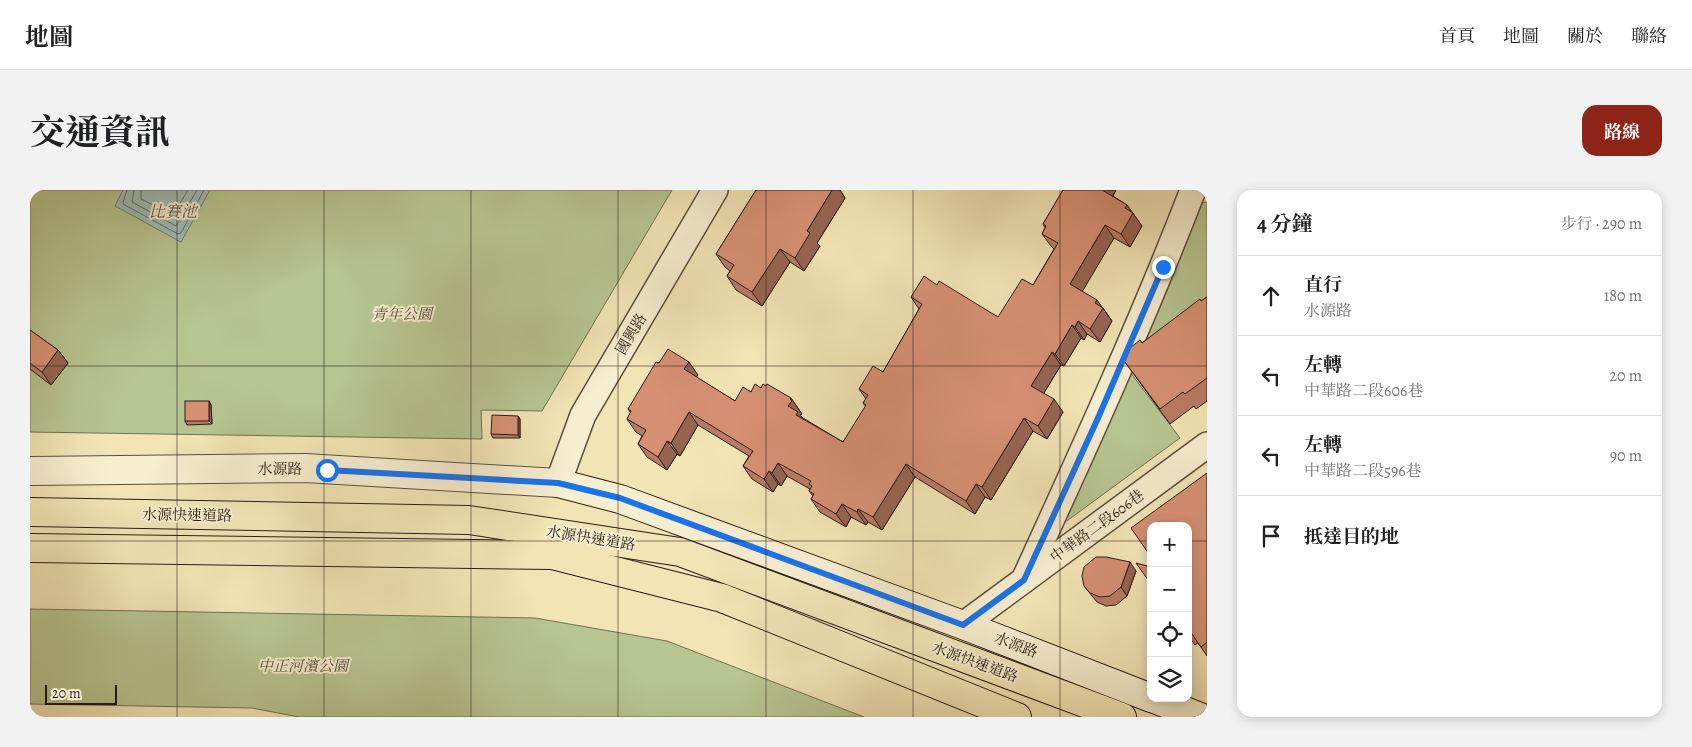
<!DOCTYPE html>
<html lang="zh-TW">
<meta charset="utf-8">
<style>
body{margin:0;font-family:Alegreya,"Noto Serif TC",serif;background:#f2f2f2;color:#202124}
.controls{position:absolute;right:15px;bottom:15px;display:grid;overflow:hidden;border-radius:10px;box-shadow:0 2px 12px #0003}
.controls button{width:45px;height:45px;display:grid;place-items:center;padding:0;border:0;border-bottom:1px solid #e0e0e0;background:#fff;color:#202124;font:25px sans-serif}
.scale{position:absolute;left:15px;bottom:12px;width:72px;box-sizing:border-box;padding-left:5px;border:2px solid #291c15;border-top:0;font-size:14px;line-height:18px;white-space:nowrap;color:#291c15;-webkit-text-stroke:4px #f7edcf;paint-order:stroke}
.stop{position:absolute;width:15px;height:15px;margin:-11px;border:4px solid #1a73e8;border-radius:50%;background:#fff}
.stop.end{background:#1a73e8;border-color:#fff;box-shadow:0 1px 5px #0008}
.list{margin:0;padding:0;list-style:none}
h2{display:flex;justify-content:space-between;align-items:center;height:65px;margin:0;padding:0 20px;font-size:21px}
h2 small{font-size:16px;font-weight:400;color:#757577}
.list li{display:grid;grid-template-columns:32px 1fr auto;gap:15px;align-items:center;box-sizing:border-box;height:80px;padding:0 20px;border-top:1px solid #e0e0e0}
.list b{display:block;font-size:19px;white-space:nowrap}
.list p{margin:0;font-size:16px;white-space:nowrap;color:#757577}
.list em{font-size:16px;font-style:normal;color:#757577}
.icon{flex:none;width:28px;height:28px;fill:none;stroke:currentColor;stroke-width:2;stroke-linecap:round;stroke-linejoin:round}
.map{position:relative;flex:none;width:1177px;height:527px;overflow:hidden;border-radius:15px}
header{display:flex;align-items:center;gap:30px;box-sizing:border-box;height:70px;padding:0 25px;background:#fff;border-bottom:1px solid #e0e0e0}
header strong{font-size:24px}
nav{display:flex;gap:28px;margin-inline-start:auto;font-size:18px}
.intro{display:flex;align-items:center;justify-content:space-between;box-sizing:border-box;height:120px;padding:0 30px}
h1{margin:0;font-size:35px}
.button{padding:12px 22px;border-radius:15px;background:#8f2418;color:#fff;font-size:18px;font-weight:700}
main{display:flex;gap:30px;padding:0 30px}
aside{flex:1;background:#fff;border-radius:15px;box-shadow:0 2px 12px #0003}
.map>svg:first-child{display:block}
</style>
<header>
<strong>地圖</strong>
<nav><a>首頁</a><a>地圖</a><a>關於</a><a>聯絡</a></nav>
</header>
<div class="intro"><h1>交通資訊</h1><a class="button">路線</a></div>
<main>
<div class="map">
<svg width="1177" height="527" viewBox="0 0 1177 527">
<rect width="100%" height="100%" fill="#f2e4b5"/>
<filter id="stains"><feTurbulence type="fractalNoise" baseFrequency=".004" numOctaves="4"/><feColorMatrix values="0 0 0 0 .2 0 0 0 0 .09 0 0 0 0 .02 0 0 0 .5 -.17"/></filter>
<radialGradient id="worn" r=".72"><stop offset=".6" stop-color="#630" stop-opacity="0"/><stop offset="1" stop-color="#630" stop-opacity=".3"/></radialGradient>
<!-- green -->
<g fill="#b7c590" stroke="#707052">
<polygon points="0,0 642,0 512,221 451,220 452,249 0,242"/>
<polygon points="1177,12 1177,122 1104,177 1168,13"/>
<polygon points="1100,182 1150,248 1034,333"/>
<polygon points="0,419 505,428 637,451 834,527 269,527 222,518 0,514"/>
</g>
<!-- water -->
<polygon fill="#9dbdb6" stroke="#6f7d76" points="93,0 180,0 151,52 85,16"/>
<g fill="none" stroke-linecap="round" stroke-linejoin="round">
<!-- shore -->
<g stroke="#636c66" stroke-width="1">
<polyline points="97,0 93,12 93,14 148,44 151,43 174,0"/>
<polyline points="104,0 102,12 146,36 167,0"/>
<polyline points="111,0 111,9 143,25 158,0"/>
</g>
<defs>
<g id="minor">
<polyline points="528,293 553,225 685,0"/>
<path d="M 994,390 C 1053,261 1112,132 1163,0"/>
<polyline points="933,435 1177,255"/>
</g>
<polyline id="tertiary" points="0,281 275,278 528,293"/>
<g id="secondary">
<polyline points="528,293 590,309 933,435 1121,508"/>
<polyline points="1122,508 1170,527"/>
</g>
<g id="trunk">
<polyline points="0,322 439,330 650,362 1092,527"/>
<polyline points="0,358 522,365 692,408 987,527"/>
</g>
</defs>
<!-- minor casing -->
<use href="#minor" stroke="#5b4e3d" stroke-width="28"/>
<!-- tertiary casing -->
<use href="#tertiary" stroke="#5b4e3d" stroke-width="30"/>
<!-- secondary casing -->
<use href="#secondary" stroke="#291c15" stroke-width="30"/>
<!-- trunk casing -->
<use href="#trunk" stroke="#291c15" stroke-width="30"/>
<!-- minor -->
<use href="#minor" stroke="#f7edcf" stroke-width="25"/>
<!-- tertiary -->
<use href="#tertiary" stroke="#f7edcf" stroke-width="28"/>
<!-- secondary -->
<use href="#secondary" stroke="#f7edcf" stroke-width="28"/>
<!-- trunk -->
<use href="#trunk" stroke="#f2e4b5" stroke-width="28"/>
</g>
<!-- wall -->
<g fill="#b87c64" stroke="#291c15">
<polygon points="726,0 810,0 815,8 787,53 790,56 774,81 760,72 732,116 706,100 697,86 700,81 695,77 686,64"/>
<polygon points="1033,0 1086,0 1083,6 1097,15 1112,36 1100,57 1084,48 1052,101 1073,118 1082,131 1070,152 1057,144 1054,150 1051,148 1034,176 1031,175 1014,203 1033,222 1017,249 1003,241 961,310 955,307 945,324 885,287 852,340 838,332 836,335 821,327 816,337 790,322 781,309 783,306 779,301 780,299 757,286 751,296 748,294 743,302 722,289 713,276 719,266 668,235 650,266 647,264 637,280 617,267 608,254 612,246 606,242 597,229 601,223 598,219 629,173 668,185 666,187 705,211 721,202 736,196 761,208 772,224 770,225 773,228 813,252 836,217 833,213 836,209 829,199 853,182 889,119 881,107 907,95 968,127 1003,95 1024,59 1021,56 1012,44 1015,38 1013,34"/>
<polygon points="1177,107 1177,211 1166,219 1164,216 1140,234 1092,168 1112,153"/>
<polygon points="0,140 28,160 38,173 21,195 0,179"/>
<polygon points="179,211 181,215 182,234 157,235 155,231"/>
<polygon points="488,226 490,229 490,248 463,248 461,244"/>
<polygon points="1177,283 1177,466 1168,453 1165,455 1158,445"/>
<polygon points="1106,381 1097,406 1086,415 1076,416 1067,412 1054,396"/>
</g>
<!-- shaded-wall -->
<g fill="#966551" stroke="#291c15">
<polygon points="802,0 810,0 815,8 787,53 790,56 774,81 765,68 777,41"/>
<polygon points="1071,0 1086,0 1079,12"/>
<polygon points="1097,15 1112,36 1100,57 1091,44 1095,18"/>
<polygon points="1075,35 1084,48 1049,107 1040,94"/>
<polygon points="750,59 760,72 732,116 722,102"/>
<polygon points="1067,110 1082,131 1070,152 1060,139 1065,113"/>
<polygon points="1048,131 1057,144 1054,150 1045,137"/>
<polygon points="1042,135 1051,148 1034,176 1025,164"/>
<polygon points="28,160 38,173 21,195 12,182"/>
<polygon points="1022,162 1031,175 1010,209 1001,196"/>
<polygon points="659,172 668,185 663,192 654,179"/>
<polygon points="761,208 772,224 770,225 777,235 758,216"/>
<polygon points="1024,209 1033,222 1017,249 1008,236"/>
<polygon points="179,211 181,215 182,234 179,231"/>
<polygon points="659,222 668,235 650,266 641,253"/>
<polygon points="488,226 490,229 490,248 488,245"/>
<polygon points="994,228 1003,241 961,310 952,297"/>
<polygon points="637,251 647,264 637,280 628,267"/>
<polygon points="748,273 757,286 751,296 742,283"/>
<polygon points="876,274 885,287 852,340 843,327"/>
<polygon points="739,281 748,294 743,302 734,289"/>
<polygon points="946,294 955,307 945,324 936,311"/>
<polygon points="812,314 821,327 816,337 806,324"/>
<polygon points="828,319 838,332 836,335 827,322"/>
<polygon points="1100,372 1106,381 1097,406 1091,397"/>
</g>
<!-- building -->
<g fill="#d69074" stroke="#291c15">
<polygon points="726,0 802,0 777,41 780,43 765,68 750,59 722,102 697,86 704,75 686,64"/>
<polygon points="1033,0 1072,0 1097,15 1095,18 1103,23 1091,44 1075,35 1040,94 1067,110 1065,113 1073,118 1060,139 1048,131 1045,137 1042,135 1025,164 1022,162 1001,196 1024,209 1008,236 994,228 952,297 946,294 936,311 876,274 843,327 828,319 827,322 812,314 806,324 781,309 784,304 779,301 782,296 779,294 781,291 748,273 742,283 739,281 734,289 713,276 723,261 659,222 641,253 637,251 628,267 608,254 616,240 597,229 601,221 598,219 626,172 629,173 638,159 659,172 654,179 705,211 713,197 721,202 725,194 731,198 733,194 736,196 737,194 761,208 760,209 762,211 758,216 768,222 766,225 813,252 836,215 833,213 838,205 829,199 843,176 853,182 892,114 881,107 894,86 907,95 909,91 968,127 992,89 1003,95 1028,53 1012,44 1016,36 1013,34"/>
<polygon points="1177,107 1177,188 1155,204 1153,202 1130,219 1092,168 1096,161 1110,150 1112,153 1170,109 1171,111"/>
<polygon points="0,140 28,160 12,182 0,173"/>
<rect x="155" y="211" width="24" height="20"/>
<polygon points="462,225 488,226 488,245 461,244"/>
<polygon points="1177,283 1177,452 1171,457 1162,444 1159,446 1158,445 1158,336 1121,336 1121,367 1101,338"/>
<polygon points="1066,367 1076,367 1100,372 1091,397 1080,406 1070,407 1060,403 1054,396 1052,386 1054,377"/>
<polygon points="1106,373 1121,377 1121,394"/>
</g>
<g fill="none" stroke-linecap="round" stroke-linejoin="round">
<!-- route -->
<polyline stroke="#1a73e8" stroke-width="6" points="297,280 528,293 590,308 933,435 994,390 1068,228 1133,77"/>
</g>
<!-- grid -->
<path fill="none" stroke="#291c15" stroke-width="1" stroke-opacity="0.55" d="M 147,0 L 147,527M 294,0 L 294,527M 441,0 L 441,527M 588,0 L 588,527M 736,0 L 736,527M 883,0 L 883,527M 1030,0 L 1030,527M 0,176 L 1177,176M 0,351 L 1121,351M 1158,351 L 1177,351"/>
<g text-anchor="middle" stroke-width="4" stroke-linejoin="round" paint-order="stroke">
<!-- park labels -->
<g font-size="15" font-style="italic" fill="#544f3a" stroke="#f7edcf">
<text x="372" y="129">青年公園</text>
<text x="273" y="481">中正河濱公園</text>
</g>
<!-- street labels -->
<g font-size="15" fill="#291c15" stroke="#f7edcf">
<text transform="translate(601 144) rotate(-59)" y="5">國興路</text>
<text x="250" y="284">水源路</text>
<text transform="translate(157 325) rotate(1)" y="5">水源快速道路</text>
<text transform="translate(1067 336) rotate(-36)" y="5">中華路二段606巷</text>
<text transform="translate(561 348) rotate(9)" y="5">水源快速道路</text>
<text transform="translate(986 455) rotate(21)" y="5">水源路</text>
<text transform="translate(945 472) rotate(20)" y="5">水源快速道路</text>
</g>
<!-- water labels -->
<g font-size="16" font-style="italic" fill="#52544d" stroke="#f7edcf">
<text x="143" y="27">比賽池</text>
</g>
</g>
<rect width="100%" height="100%" filter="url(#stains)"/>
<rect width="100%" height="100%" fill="url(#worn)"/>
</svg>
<div class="controls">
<button>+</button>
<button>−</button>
<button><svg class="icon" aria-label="locate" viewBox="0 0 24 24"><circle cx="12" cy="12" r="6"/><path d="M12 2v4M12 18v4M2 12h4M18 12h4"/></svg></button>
<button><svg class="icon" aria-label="layers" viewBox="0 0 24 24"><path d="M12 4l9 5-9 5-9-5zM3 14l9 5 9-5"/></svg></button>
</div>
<div class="scale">20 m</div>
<div class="stop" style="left:297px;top:280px"></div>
<div class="stop end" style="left:1133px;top:77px"></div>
</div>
<aside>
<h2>4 分鐘<small>步行 · 290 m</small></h2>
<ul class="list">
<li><svg class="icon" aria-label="ahead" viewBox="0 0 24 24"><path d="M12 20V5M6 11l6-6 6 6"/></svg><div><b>直行</b><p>水源路</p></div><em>180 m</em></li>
<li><svg class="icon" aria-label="left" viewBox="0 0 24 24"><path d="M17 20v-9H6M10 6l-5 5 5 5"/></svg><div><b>左轉</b><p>中華路二段606巷</p></div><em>20 m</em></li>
<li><svg class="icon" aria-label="left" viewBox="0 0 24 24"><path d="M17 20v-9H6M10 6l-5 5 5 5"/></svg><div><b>左轉</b><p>中華路二段596巷</p></div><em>90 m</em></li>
<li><svg class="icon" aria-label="arrive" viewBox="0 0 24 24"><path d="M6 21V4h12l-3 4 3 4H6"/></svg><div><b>抵達目的地</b></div></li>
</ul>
</aside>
</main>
